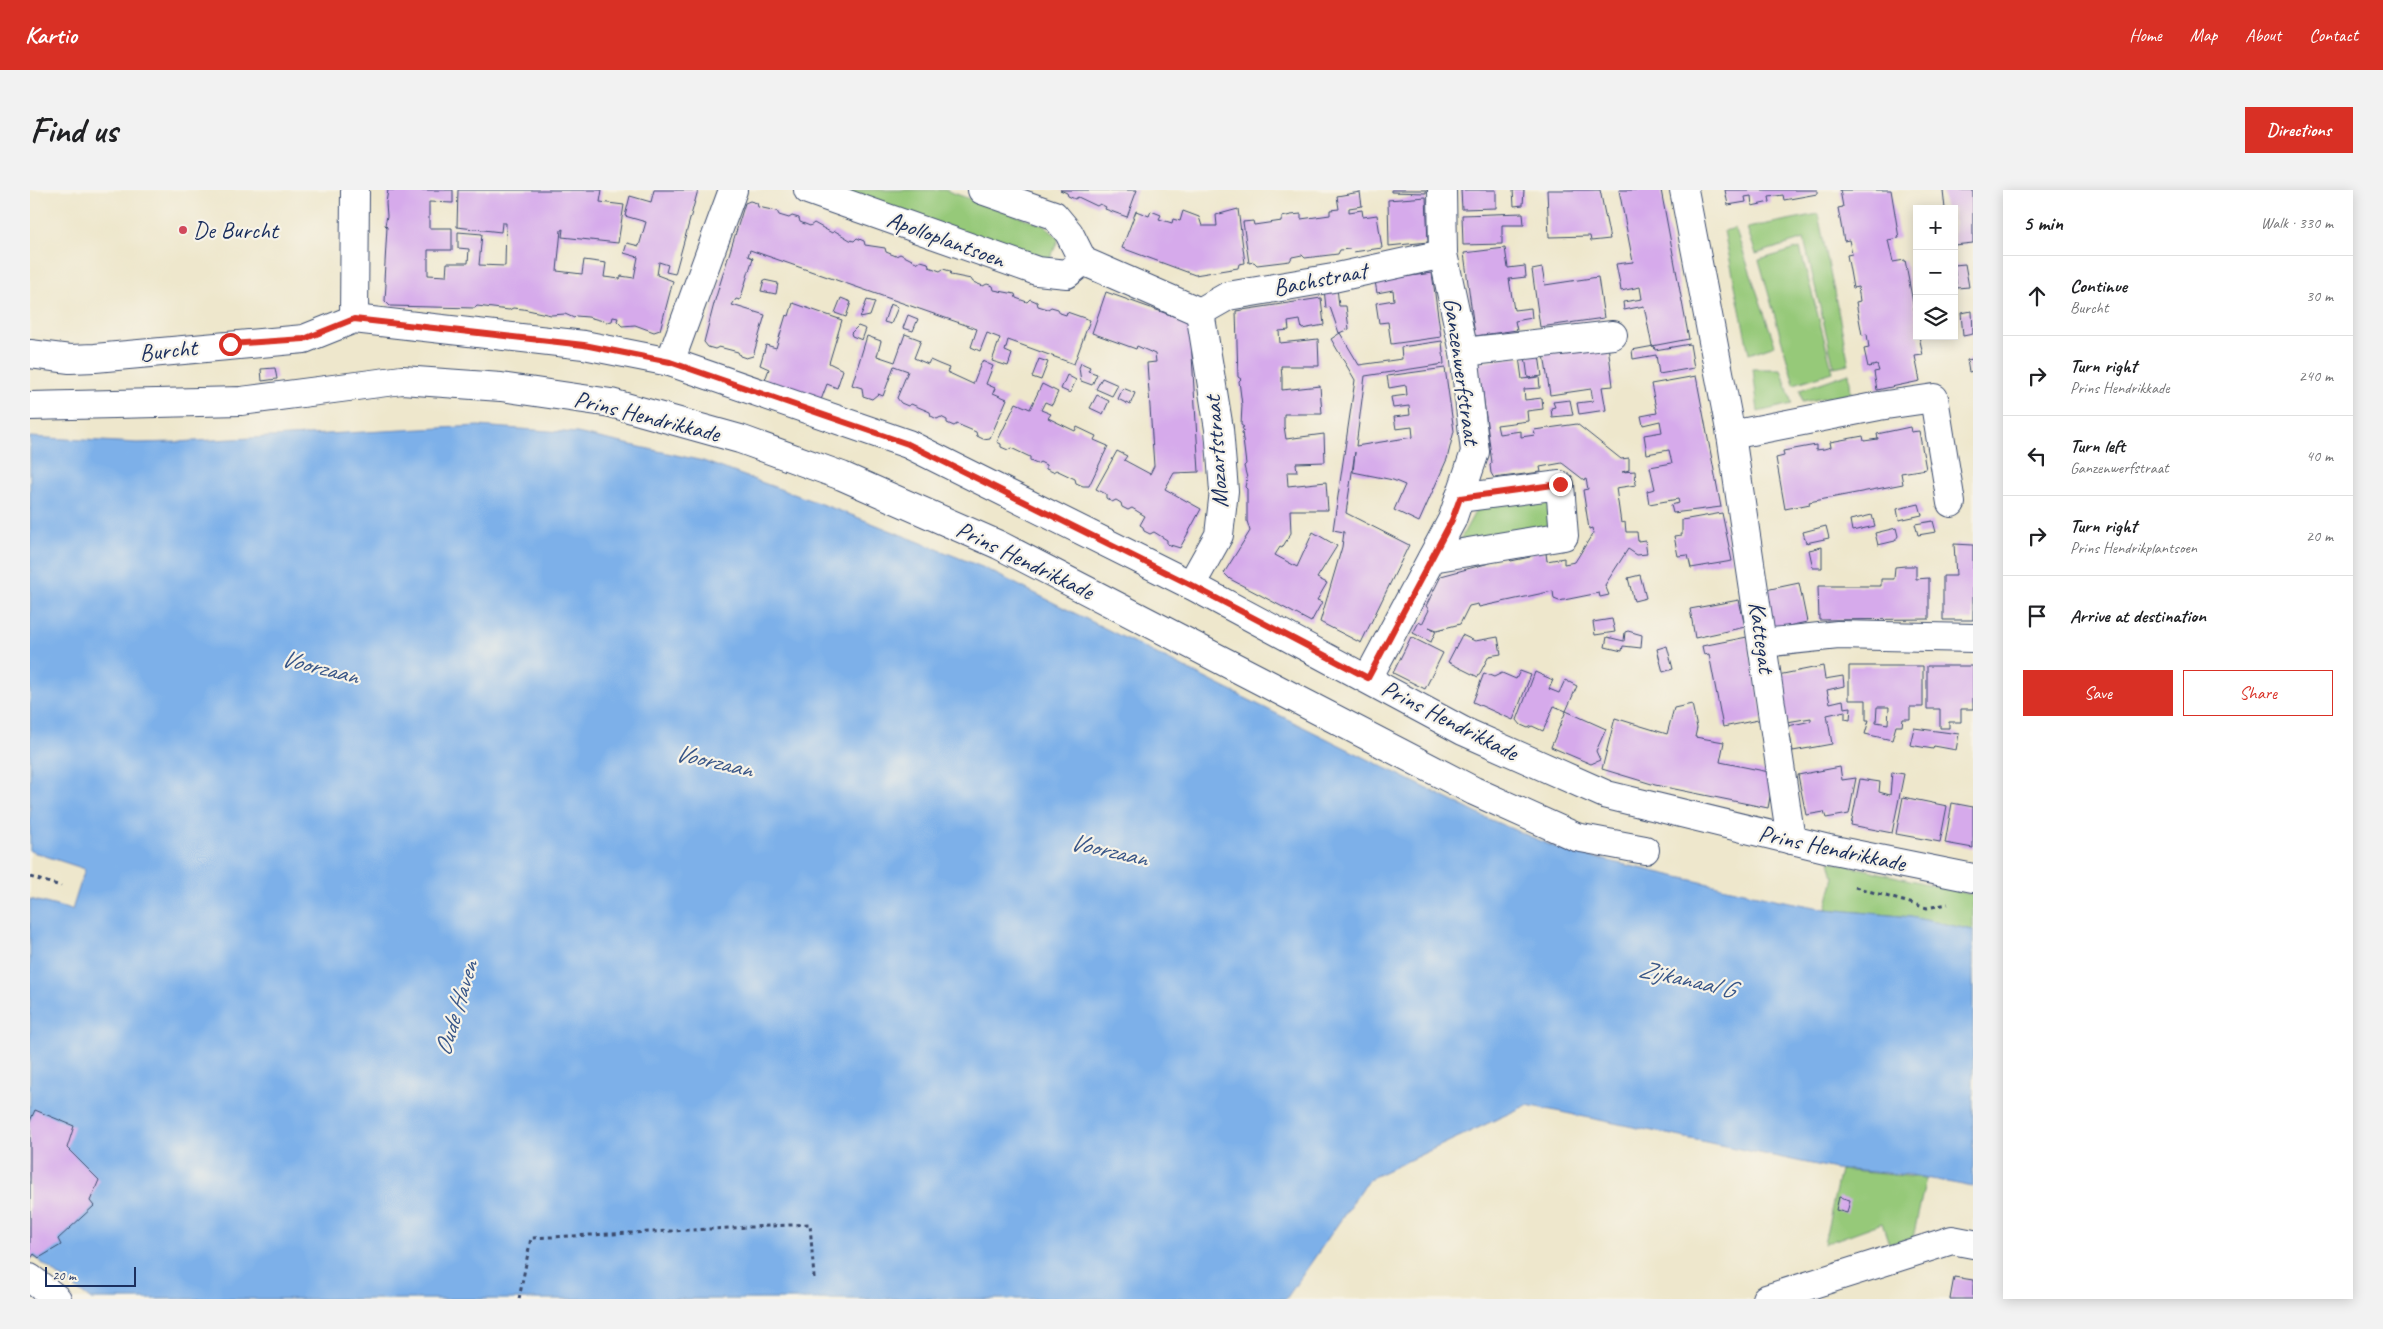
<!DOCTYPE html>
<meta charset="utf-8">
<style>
body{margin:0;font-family:Caveat,sans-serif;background:#f2f2f2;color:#202124}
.controls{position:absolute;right:15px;top:15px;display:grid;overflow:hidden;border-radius:0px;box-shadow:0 2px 12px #0003}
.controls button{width:45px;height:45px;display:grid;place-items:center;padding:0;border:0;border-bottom:1px solid #e0e0e0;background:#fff;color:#202124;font:25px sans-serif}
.scale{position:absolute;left:15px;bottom:12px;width:91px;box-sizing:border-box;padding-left:5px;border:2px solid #1b2f5e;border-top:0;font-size:14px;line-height:18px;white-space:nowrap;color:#1b2f5e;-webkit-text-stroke:4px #f7f3e8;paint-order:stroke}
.stop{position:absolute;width:15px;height:15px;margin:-11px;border:4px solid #d93025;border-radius:50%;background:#fff}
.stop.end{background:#d93025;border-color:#fff;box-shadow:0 1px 5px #0008}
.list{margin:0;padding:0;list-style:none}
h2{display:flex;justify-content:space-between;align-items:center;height:65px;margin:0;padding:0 20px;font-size:21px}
h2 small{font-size:16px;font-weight:400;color:#757577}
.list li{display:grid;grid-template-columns:32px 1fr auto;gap:15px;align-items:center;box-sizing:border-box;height:80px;padding:0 20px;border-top:1px solid #e0e0e0}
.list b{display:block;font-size:19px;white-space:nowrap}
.list p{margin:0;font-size:16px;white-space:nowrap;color:#757577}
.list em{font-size:16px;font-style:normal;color:#757577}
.actions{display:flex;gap:10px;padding:15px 20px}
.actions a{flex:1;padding:11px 0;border:1px solid #d93025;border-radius:0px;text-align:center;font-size:18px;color:#d93025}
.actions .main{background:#d93025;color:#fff}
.icon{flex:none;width:28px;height:28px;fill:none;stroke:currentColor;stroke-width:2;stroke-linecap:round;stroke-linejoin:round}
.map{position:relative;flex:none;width:1943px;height:1109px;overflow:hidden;border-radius:0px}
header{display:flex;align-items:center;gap:30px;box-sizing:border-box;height:70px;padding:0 25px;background:#d93025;color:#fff}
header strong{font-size:24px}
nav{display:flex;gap:28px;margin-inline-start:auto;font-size:18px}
.intro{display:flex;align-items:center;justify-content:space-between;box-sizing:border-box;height:120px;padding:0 30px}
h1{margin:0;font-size:35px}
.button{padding:12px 22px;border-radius:0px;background:#d93025;color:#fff;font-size:18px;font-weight:700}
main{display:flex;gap:30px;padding:0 30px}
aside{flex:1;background:#fff;border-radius:0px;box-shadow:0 2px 12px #0003}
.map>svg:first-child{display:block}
</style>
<header>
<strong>Kartio</strong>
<nav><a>Home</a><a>Map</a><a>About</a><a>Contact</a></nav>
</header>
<div class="intro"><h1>Find us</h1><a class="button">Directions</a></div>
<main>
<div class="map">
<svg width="1943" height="1109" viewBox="0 0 1943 1109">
<rect width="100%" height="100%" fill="#f7f3e8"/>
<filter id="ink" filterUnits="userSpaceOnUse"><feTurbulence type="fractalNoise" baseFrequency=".02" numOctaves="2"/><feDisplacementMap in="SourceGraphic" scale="10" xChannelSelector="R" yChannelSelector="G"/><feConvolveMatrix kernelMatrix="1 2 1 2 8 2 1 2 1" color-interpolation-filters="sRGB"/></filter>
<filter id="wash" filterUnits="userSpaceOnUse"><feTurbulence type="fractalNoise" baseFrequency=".0096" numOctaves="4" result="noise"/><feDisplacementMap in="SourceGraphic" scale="20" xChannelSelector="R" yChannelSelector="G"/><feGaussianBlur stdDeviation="1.12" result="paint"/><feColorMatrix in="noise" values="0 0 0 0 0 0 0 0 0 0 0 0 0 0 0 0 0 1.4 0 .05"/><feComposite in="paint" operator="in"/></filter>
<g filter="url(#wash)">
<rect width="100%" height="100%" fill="#eee7cc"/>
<!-- green -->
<g fill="#96c979" stroke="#587c6c">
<polygon points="798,0 915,0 1013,35 1029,48 1018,74"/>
<polygon points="1788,24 1819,174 1804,177 1774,49 1726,64 1717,38"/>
<polygon points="1705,38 1745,155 1719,164 1694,41"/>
<polygon points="1770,58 1803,182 1764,194 1729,70"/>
<polygon points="1723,179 1751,179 1762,214 1728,222"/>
<polygon points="1819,183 1821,203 1772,212 1770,200"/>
<polygon points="1522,300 1526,340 1425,359 1451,311"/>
<polygon points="1800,671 1943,705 1943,740 1881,727 1796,719 1804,687"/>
<polygon points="1810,980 1896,988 1883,1048 1859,1054 1852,1033 1794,1054"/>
</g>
<!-- water -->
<polygon fill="#7db0e9" stroke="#4c70a4" points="448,236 547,243 673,271 824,326 952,377 1454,627 1532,660 1570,669 1749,710 1796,719 1881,727 1943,740 1943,997 1881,985 1806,979 1497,915 1339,989 1256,1109 60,1109 0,1064 0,709 42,720 55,679 0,661 0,247 107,253 146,252"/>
<g id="blocks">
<!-- building -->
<g fill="#d6aaeb" fill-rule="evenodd">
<polygon points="358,0 423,0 423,13 399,12 399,38 422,38 422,60 398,60 398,85 416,86 417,73 438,73 439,59 428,58 428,42 452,44 449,75 475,76 476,33 472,33 471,42 427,37 428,0 572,0 570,12 594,15 588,53 532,47 533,39 531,40 527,81 552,84 554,70 576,73 574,87 590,89 591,86 604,88 608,67 594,63 597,53 609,56 616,32 595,26 600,6 621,12 624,0 668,0 645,84 636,82 638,75 629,72 627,85 643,91 630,140 624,142 605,135 592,136 587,131 588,128 583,127 582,131 577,132 558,127 546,126 544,128 535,124 521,125 493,119 483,118 479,120 447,116 445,118 360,116 355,111 356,94 354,91 357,37 355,35 357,26 356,13"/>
<polygon points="1030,0 1107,0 1097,27 1075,19 1076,17 1070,14 1067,16 1048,7 1045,9 1038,6 1037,3"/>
<polygon points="1361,0 1396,0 1396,3 1361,2"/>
<polygon points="1431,0 1466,0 1466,18 1432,19"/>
<polygon points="1483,0 1494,0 1493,15 1484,16"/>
<polygon points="1517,0 1570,0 1580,49 1561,51 1560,46 1519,47"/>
<polygon points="1589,0 1631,0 1659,149 1622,156 1614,116 1594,120 1593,112 1612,109 1610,97 1591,101 1590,94 1586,74 1603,72"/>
<polygon points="1695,0 1787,0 1787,4 1754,10 1753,5 1739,7 1740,12 1722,16 1721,6 1715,7 1716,12 1698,15"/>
<polygon points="1810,0 1861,0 1869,48 1858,50 1863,72 1875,70 1887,134 1887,146 1889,146 1893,165 1885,166 1890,191 1847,200 1844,182 1849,181 1847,175 1838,177 1834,159 1839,158 1837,144 1832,145 1826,112 1830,111 1828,97 1823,98 1820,81 1817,65 1822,64 1819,50 1814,51 1808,18 1813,17"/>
<polygon points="1913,0 1943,0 1943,53 1924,55 1924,19 1915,19"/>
<polygon points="1330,2 1332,16 1319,18 1319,22 1332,20 1333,27 1347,25 1352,58 1323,62 1320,59 1310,60 1308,64 1275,68 1272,65 1262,67 1260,71 1227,75 1224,72 1219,73 1213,32 1223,31 1224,35 1252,31 1252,27 1261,25 1271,24 1271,29 1300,25 1300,20 1309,19 1307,6"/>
<polygon points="1396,7 1398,52 1359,56 1358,10"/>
<polygon points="720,11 727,13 728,17 747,21 749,25 759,28 762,26 769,28 770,32 780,36 784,33 802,43 805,41 820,50 824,51 827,48 834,51 835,55 855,58 856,62 866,66 870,64 888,73 891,71 898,73 899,77 910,81 913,79 920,81 921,85 941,89 943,92 953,96 957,94 963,96 964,100 985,104 986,108 997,112 1000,109 1007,112 1008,116 1018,119 1021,117 1028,119 1030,123 1036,125 1037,122 1060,130 1044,174 978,150 975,161 982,164 978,176 962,171 970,148 957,143 950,161 941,157 947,139 720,60 718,66 723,68 710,110 706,109 702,115 735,125 723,166 716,168 710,166 708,162 689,157 685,159 678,157 674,152 685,110 715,13"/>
<polygon points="1208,19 1215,73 1209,74 1208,78 1165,85 1092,58 1106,21 1119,26 1121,21 1131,25 1129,29 1142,33 1143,29 1150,31 1153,21 1169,27 1172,36 1187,36 1186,25"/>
<polygon points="1493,23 1494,35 1472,35 1472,54 1433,55 1432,25"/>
<polygon points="1475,58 1478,78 1495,76 1496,87 1479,89 1484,120 1501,118 1502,128 1485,131 1487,140 1445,146 1434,63"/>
<polygon points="1935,74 1939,97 1927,98 1924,75"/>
<polygon points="1512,78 1515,95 1568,87 1574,128 1510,137 1502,80"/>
<polygon points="1402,83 1411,147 1361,154 1358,132 1349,133 1346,113 1364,110 1363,100 1347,103 1345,91"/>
<polygon points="734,90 748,93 746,104 731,101"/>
<polygon points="1307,98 1309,116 1316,116 1319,139 1309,143 1300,117 1296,118 1294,99"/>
<polygon points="1076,102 1160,132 1169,282 1144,283 1135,299 1171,319 1150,358 1137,354 1137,350 1124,342 1120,344 1114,341 1113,337 1110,335 1115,326 1102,318 1098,320 1092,317 1091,313 1086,310 1082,312 1076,308 1076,304 1066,299 1087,261 1097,266 1094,270 1120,284 1124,276 1117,173 1126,172 1125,164 1107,156 1106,159 1062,143"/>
<polygon points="811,108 821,112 816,127 805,123"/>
<polygon points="1291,108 1294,135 1272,139 1270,130 1258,132 1259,140 1249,141 1250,153 1288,149 1289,176 1251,176 1252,188 1252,200 1290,196 1292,224 1254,224 1254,236 1256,249 1294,244 1295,272 1266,273 1267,282 1257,282 1258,296 1296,292 1298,320 1260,320 1261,343 1252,358 1250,357 1245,365 1267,377 1283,342 1307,356 1287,388 1297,393 1287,410 1292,412 1281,432 1200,389 1194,383 1220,341 1217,331 1217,299 1215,297 1217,288 1214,276 1216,274 1212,242 1214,241 1212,238 1214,237 1211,235 1212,215 1209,191 1211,189 1208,187 1206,121"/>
<polygon points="837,110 845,112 840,126 830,128"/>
<polygon points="763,113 812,130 799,173 813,180 807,198 797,194 791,210 735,190 739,179 730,175 736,155 746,158 756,125 759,126"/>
<polygon points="860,114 868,117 861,134 854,132"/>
<polygon points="1942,121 1943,144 1933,146 1931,123"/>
<polygon points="878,125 888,129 883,141 873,138"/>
<polygon points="828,136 836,139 832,150 822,146 821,143"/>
<polygon points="1310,143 1329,175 1372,169 1371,157 1412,151 1414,174 1335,186 1326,256 1383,247 1382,237 1366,239 1364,227 1380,225 1379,216 1363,218 1361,207 1377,205 1376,195 1359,198 1357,186 1415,178 1424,241 1417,269 1389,332 1364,320 1375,295 1363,290 1323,282 1325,262 1316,323 1379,355 1331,453 1290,432 1312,357 1314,342 1303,340 1325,190 1301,149"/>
<polygon points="875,144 891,150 884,168 898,174 900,170 909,174 919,178 917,182 943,194 952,171 963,176 956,194 965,198 963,203 977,209 960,248 953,249 947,246 946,242 927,234 924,236 917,233 917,230 911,227 907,229 901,226 900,222 881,214 878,216 871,213 867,208 878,181 864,176 853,206 848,204 842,209 833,206 832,198 822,195 837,146 851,151 847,166 865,172"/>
<polygon points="1660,154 1664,178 1629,184 1626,165 1603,169 1602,160 1624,156 1625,160"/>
<polygon points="1578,155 1583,196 1572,197 1576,220 1549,224 1547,213 1563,211 1561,199 1520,205 1514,164"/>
<polygon points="1509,165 1512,186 1498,188 1495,166"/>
<polygon points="1489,167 1492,189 1509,187 1510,198 1494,199 1495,210 1512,208 1513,219 1497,221 1498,231 1467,235 1469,244 1491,241 1491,247 1505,245 1504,240 1547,234 1591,269 1599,268 1599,280 1592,282 1605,281 1606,295 1586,298 1591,333 1595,332 1596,342 1607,342 1608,351 1615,350 1617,364 1607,365 1598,359 1575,395 1579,405 1570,407 1569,403 1529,411 1524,409 1523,401 1449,417 1448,414 1439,416 1430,434 1407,440 1399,437 1406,441 1401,452 1383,443 1389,432 1392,434 1399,420 1396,416 1411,386 1478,368 1481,371 1500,367 1502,363 1510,361 1516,363 1517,371 1534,368 1534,374 1545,372 1563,343 1562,338 1559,339 1553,300 1558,299 1556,289 1554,290 1532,273 1510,277 1511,282 1464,288 1461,283 1460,275 1462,273 1449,173"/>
<polygon points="1009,169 1018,172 1011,190 1002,187"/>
<polygon points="1943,169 1943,181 1939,182 1937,170"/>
<polygon points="1051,173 1060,177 1058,181 1067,184 1062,195 1051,191 1049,178"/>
<polygon points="245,178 247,189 232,191 231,179"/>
<polygon points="1037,185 1046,190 1040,203 1031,199"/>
<polygon points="1666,186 1691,317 1643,323 1641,315 1649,313 1648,309 1619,314 1617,301 1625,299 1620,277 1642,273 1639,260 1617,264 1614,245 1632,242 1630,231 1613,235 1611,226 1627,223 1621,194"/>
<polygon points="1072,188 1088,195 1082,206 1066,199"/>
<polygon points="1012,194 1028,202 1022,215 1015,212 1011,220 1021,224 1018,228 1045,241 1047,237 1066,246 1064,250 1078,256 1059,296 1053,296 1046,293 1045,289 1026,280 1023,282 1016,279 1016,275 1010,272 1007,274 1000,271 1000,267 981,258 978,260 971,257 971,254 967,252 986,213 1000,219"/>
<polygon points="1093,198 1105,203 1100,215 1088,209"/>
<polygon points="1067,205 1079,211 1073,224 1060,218"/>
<polygon points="1540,210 1543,225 1522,227 1521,218 1525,217 1523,212"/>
<polygon points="1880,237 1881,242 1889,241 1896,279 1871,283 1873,294 1779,312 1780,314 1755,319 1746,268 1754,266 1753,261 1786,255 1786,260 1794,259 1801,257 1800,252 1833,246 1834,251 1848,249 1847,244"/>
<polygon points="1889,314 1892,325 1869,330 1867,319"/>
<polygon points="1692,323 1702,371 1661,378 1658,365 1648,366 1644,346 1652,345 1652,330"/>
<polygon points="1842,325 1845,336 1822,341 1820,330"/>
<polygon points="1903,331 1906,342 1888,345 1885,334"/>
<polygon points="1796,336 1799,348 1776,353 1773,342"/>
<polygon points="1866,338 1868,346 1865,351 1848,355 1845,343"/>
<polygon points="1924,354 1943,355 1943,430 1913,430 1913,386 1926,386"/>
<polygon points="1792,357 1792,378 1783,378 1779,360"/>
<polygon points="1875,376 1886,376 1886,389 1899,388 1899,429 1789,430 1788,396 1851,396 1851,389 1864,389 1865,377"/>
<polygon points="1610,385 1616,408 1604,411 1598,388"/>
<polygon points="1769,393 1777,432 1739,440 1731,401"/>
<polygon points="1709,410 1715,437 1665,448 1660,419"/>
<polygon points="1582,429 1585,442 1565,445 1563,432"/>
<polygon points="1598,441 1612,445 1611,458 1593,456 1592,461 1575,457 1577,447 1594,451 1595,442"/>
<polygon points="1432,445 1445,451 1468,447 1471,464 1459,466 1448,487 1418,472"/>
<polygon points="1381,447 1413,463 1395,499 1363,483"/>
<polygon points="1717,447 1733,529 1693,537 1679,464 1674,465 1672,456"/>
<polygon points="1637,456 1643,479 1633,482 1627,459"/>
<polygon points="1793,476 1795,489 1813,486 1814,496 1797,500 1800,513 1813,510 1814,518 1821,517 1820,530 1815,529 1815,521 1797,525 1802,554 1763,561 1758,536 1781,531 1781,528 1757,532 1748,485"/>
<path d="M 1819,476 L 1893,476 L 1893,517 L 1880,517 L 1880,529 L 1873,529 L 1872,536 L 1866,536 L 1862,550 L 1835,544 L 1839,530 L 1836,530 L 1836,510 L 1819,510 ZM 1847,517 L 1859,517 L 1858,534 L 1846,532 Z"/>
<polygon points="1897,476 1943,476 1943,519 1931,519 1931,532 1919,532 1919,538 1910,538 1910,519 1897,519"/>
<polygon points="1490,481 1501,485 1483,530 1443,512 1454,483 1464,487 1472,483 1486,489"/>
<polygon points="1505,482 1523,490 1519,499 1529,503 1535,490 1547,496 1536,521 1524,516 1513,541 1502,536 1498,538 1491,535 1487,530"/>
<polygon points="1662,514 1667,538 1665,547 1694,552 1690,572 1744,583 1738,618 1625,595 1572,579 1585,528 1637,544 1644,518"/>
<polygon points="1536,521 1576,539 1566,561 1570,570 1561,574 1521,557"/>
<polygon points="1884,538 1929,544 1926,560 1904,556 1903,559 1880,555"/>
<polygon points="1810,577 1812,590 1826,588 1819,624 1796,628 1794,622 1776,625 1768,585"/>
<polygon points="1862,582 1874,584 1862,643 1821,635 1830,589 1850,592 1849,602 1860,605"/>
<polygon points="1873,607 1917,616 1910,652 1866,644"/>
<polygon points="1922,613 1943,617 1943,658 1915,653"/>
<polygon points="5,920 44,936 37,958 69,990 60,1011 64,1016 28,1049 31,1055 9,1068 4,1064 0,1070 0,931"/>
<polygon points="1809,1007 1820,1010 1817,1023 1806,1020"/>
<polygon points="1924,1087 1943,1090 1943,1109 1920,1109"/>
</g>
</g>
</g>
<g filter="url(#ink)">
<use href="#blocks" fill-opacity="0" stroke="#3b4b6e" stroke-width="1"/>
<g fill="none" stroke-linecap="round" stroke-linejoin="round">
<defs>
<g id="minor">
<polyline points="778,0 1007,81 1037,84 1053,71"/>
<polyline points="952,0 1024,25 1039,43 1053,71 1170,122"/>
<polyline points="1654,0 1701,245 1761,650"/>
<polyline points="1170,122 1198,106 1303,88 1413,64"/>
<polyline points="324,129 325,0"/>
<polyline points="1434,162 1583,145"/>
<polyline points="0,164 40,169 65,168 274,149 324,129 554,155 640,172 878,254 1161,395 1433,541 1577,605 1799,659 1943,688"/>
<polyline points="640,172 703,0"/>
<polyline points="0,216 211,211 372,190 471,197 581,213 710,249 812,286 969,355 1444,601 1546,647 1615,660"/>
<polyline points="1701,245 1849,216 1904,208 1921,313"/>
<polyline points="1402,368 1534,346 1530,295 1429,308"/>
<polyline points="1161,395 1189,345 1194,301 1189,239 1170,122"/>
<polyline points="1733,453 1808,445 1943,448"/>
<polyline points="1338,488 1422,330 1445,262 1434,162 1413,64 1412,0"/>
<polyline points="0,1088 27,1109"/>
<polyline points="1736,1109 1922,1050 1943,1054"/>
</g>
</defs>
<!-- minor casing -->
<use href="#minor" stroke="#3b4b6e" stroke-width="30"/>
<!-- path -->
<g stroke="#3b4b6e" stroke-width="3" stroke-dasharray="4 4" stroke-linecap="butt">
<polyline points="0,687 31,696"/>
<polyline points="1825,697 1897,718 1918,714"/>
<polyline points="489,1109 501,1048 780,1034 784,1088"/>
</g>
<!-- minor -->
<use href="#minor" stroke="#fff" stroke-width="28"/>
</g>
</g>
<g fill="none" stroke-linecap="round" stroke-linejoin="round" filter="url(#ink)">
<!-- route -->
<polyline stroke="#d93025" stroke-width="6" points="200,154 274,149 324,129 554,155 640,172 878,254 1161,395 1338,488 1422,330 1430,308 1530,294"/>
</g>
<!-- markers -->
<circle fill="#d1495b" stroke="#f7f3e8" stroke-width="2" cx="153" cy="40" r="5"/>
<g text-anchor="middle" stroke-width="4.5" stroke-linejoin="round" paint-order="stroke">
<!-- poi labels -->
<g font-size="24" fill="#1b2f5e" stroke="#f7f3e8" text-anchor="start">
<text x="163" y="48">De Burcht</text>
</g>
<!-- street labels -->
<g font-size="24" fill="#1b2f5e" stroke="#f7f3e8">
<text transform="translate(916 49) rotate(20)" y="8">Apolloplantsoen</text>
<text transform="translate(1290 89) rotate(-11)" y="8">Bachstraat</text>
<text transform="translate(138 160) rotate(-6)" y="8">Burcht</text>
<text transform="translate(1432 181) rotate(82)" y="8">Ganzenwerfstraat</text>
<text transform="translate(617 226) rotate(14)" y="8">Prins Hendrikkade</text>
<text transform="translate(1186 262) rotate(-94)" y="8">Mozartstraat</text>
<text transform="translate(995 370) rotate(26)" y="8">Prins Hendrikkade</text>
<text transform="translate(1732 447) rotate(82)" y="8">Kattegat</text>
<text transform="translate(1420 530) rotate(27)" y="8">Prins Hendrikkade</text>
<text transform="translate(1802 658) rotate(12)" y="8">Prins Hendrikkade</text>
</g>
<!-- water labels -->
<g font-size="25" font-style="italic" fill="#385688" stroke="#f7f3e8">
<text transform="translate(290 476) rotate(14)" y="9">Voorzaan</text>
<text transform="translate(684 570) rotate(13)" y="9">Voorzaan</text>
<text transform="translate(1079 659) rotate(13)" y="9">Voorzaan</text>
<text transform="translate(1657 788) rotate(13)" y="9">Zijkanaal G</text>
<text transform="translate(425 818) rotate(-73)" y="9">Oude Haven</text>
</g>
</g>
</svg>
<div class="controls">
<button>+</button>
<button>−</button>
<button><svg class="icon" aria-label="layers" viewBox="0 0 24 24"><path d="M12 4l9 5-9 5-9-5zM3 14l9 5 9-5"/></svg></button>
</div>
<div class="scale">20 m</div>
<div class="stop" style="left:200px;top:154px"></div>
<div class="stop end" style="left:1530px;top:294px"></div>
</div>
<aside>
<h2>5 min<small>Walk · 330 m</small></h2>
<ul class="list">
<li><svg class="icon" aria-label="ahead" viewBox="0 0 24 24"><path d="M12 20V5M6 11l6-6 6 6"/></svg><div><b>Continue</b><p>Burcht</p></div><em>30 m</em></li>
<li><svg class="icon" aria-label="right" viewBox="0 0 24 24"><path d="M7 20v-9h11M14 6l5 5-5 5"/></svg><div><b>Turn right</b><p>Prins Hendrikkade</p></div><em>240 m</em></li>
<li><svg class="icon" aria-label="left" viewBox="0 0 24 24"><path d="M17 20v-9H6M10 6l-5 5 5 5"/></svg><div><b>Turn left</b><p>Ganzenwerfstraat</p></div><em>40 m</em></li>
<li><svg class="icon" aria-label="right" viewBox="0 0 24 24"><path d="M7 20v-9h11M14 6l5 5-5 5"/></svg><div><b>Turn right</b><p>Prins Hendrikplantsoen</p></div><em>20 m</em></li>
<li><svg class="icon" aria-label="arrive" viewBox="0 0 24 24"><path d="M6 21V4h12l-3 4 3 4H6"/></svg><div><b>Arrive at destination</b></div></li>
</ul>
<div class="actions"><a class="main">Save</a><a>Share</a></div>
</aside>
</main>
